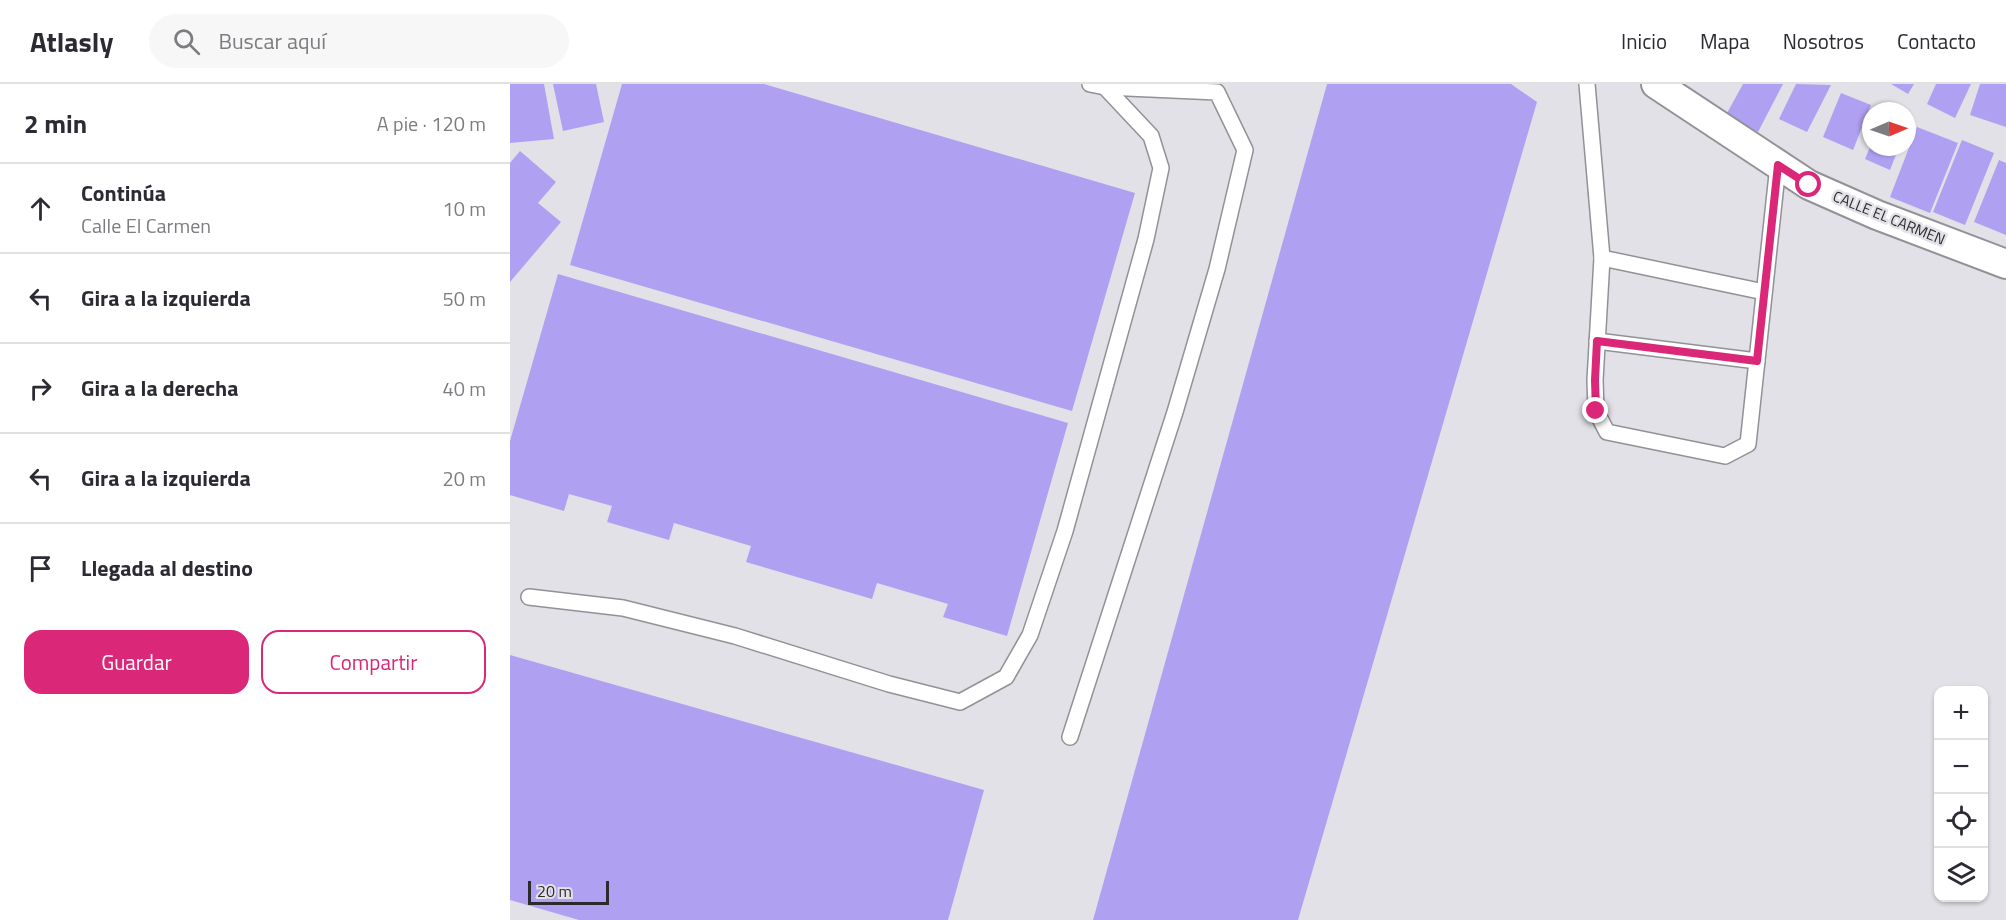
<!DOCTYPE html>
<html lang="es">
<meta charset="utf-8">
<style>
body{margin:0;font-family:"Titillium Web",sans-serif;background:#f7f7f7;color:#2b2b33}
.controls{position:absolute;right:18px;bottom:18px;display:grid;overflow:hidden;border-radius:12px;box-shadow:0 2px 4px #0004}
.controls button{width:54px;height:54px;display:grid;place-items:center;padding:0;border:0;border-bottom:2px solid #e1e1e2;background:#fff;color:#2b2b33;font:30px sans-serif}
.compass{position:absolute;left:1352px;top:18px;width:54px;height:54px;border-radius:50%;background:#fff;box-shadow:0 2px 4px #0004;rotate:88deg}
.scale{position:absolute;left:18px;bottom:15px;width:81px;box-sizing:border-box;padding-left:6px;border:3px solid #2b2b2d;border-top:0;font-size:16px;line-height:21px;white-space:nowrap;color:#2b2b2d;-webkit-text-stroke:4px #e2e1e7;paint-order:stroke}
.stop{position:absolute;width:18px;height:18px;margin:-14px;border:4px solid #db2777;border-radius:50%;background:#fff}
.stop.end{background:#db2777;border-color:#fff;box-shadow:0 2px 6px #0008}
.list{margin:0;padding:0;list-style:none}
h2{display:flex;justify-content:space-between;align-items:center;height:78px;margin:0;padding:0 24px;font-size:26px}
h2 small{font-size:20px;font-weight:400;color:#7c7c81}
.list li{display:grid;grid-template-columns:39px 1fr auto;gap:18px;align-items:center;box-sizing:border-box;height:90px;padding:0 24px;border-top:2px solid #e1e1e2}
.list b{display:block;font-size:22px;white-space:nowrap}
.list p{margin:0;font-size:20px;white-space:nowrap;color:#7c7c81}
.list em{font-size:20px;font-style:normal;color:#7c7c81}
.actions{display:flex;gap:12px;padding:18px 24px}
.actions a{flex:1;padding:14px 0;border:2px solid #db2777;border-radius:18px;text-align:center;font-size:21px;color:#db2777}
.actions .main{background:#db2777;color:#fff}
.icon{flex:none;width:33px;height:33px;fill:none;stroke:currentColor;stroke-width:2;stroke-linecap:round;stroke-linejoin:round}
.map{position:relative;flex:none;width:1496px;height:836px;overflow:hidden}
header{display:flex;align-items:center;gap:36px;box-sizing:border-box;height:84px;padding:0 30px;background:#fff;border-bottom:2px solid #e1e1e2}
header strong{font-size:28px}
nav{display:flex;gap:33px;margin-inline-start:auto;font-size:21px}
.search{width:420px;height:54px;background:#f7f7f7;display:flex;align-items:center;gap:15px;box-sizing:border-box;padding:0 21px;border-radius:33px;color:#7c7c81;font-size:22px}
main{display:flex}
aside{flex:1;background:#fff}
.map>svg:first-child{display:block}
</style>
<header>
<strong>Atlasly</strong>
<div class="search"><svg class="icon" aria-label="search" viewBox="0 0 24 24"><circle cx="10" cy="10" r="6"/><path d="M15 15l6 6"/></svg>Buscar aquí</div>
<nav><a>Inicio</a><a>Mapa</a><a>Nosotros</a><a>Contacto</a></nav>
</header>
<main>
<aside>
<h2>2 min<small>A pie · 120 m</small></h2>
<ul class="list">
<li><svg class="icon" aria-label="ahead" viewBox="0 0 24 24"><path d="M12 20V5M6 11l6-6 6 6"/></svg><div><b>Continúa</b><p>Calle El Carmen</p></div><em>10 m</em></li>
<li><svg class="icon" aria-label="left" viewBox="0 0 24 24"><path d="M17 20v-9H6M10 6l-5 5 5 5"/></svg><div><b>Gira a la izquierda</b></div><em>50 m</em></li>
<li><svg class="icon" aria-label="right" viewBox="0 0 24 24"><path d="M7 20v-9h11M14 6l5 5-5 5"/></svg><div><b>Gira a la derecha</b></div><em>40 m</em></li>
<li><svg class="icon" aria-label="left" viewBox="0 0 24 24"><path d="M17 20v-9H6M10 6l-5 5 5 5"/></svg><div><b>Gira a la izquierda</b></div><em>20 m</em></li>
<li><svg class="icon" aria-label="arrive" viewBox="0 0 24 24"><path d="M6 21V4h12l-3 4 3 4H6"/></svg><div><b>Llegada al destino</b></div></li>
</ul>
<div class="actions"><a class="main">Guardar</a><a>Compartir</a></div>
</aside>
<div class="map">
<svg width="1496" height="836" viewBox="0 0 1496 836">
<rect width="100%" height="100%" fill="#e2e1e7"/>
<!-- building -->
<g fill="#b0a0f2">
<polygon points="0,0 34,0 44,55 0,59"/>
<polygon points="43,0 86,0 94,38 53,47"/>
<polygon points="112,0 254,0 625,109 562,327 60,181"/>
<polygon points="817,0 1001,0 1027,18 788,836 583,836"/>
<polygon points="1233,0 1273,0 1248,48 1216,31"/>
<polygon points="1286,0 1321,1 1297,48 1269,35"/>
<polygon points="1381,0 1404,0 1398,10"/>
<polygon points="1426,0 1461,0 1445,34 1417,20"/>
<polygon points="1470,0 1496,0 1496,43 1460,31"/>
<polygon points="1331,9 1361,21 1343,66 1313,53"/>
<polygon points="1377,21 1392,27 1374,27"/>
<polygon points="1397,29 1402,31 1397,44"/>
<polygon points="1407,43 1448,59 1420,129 1380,113"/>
<polygon points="1452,56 1484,69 1455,141 1423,128"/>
<polygon points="1360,63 1389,63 1380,86 1355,75"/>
<polygon points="10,67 46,98 28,119 51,138 0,198 0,79"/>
<polygon points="1489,76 1496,79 1496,151 1464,138"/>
<polygon points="48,190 558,339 497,552 433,533 438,520 367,499 362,515 236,478 241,462 164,439 159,456 97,438 102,422 59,410 54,427 0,411 0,357"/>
<polygon points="0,571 474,706 438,836 69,836 0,816"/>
</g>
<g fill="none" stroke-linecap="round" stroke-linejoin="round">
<defs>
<g id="service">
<polyline points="1077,0 1092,174 1085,296 1086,327 1097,348 1215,372 1238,360 1268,81"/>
<polyline points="1092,174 1254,208"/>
<polyline points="1087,257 1247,277"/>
<polyline points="19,513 113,524 225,552 379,600 450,618 496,593 520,551 555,447 636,155 651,84 641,52 595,3"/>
<polyline points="560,653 665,328 707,185 735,66 707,8 595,3 580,0"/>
</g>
<polyline id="minor" points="1146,0 1299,101 1367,131 1496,180"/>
</defs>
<!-- service casing -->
<use href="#service" stroke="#929197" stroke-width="18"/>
<!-- minor casing -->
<use href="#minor" stroke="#929197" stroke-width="32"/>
<!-- service -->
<use href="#service" stroke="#fff" stroke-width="15"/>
<!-- minor -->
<use href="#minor" stroke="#fff" stroke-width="28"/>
</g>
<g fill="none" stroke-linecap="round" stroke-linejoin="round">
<!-- route -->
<polyline stroke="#db2777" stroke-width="8" points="1086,327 1085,296 1087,257 1247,277 1268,81 1299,101"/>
</g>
<g text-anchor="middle" stroke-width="5" stroke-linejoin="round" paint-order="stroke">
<!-- street labels -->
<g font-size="15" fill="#2b2b2d" stroke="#e2e1e7">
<text transform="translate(1379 134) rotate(22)" y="5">CALLE EL CARMEN</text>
</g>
</g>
</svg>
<div class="controls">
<button>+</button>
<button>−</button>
<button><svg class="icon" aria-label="locate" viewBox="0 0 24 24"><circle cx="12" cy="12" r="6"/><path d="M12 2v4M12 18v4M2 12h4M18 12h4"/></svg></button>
<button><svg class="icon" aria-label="layers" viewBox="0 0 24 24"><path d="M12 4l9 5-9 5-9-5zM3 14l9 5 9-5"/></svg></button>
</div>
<svg class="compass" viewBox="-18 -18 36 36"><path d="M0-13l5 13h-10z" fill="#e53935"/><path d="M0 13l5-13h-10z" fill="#7c7c81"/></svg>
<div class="scale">20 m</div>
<div class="stop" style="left:1299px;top:101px"></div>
<div class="stop end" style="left:1086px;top:327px"></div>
</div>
</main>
